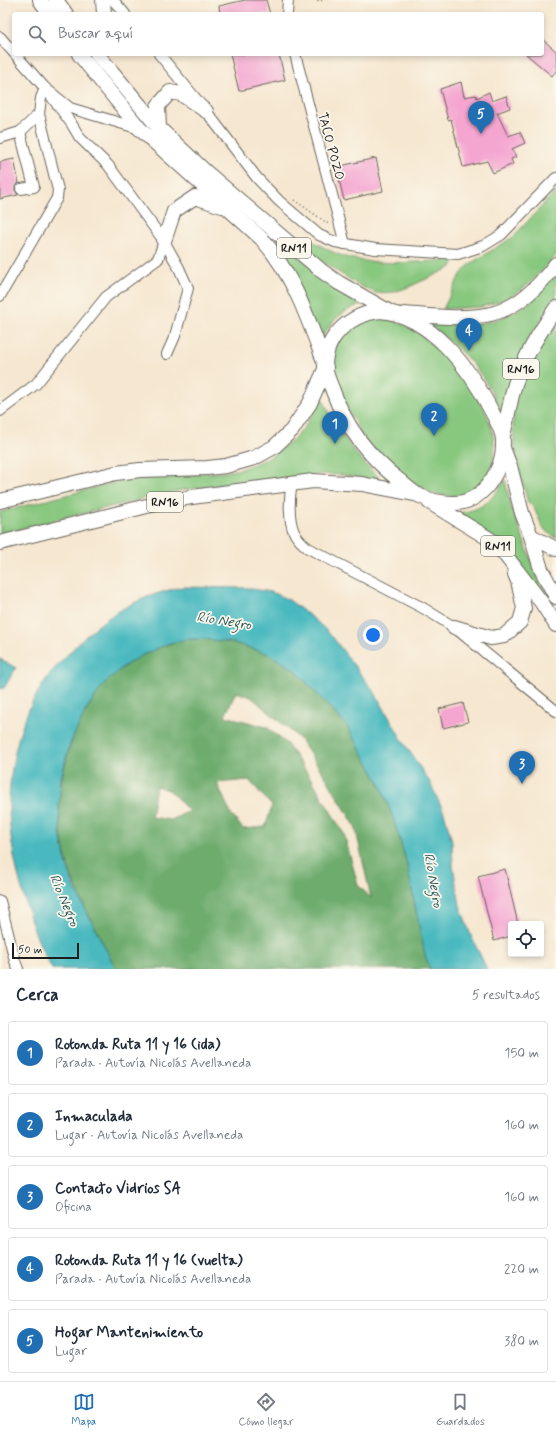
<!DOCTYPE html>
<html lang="es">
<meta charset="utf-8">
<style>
body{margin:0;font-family:Mynerve,sans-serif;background:#f2f2f3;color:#1f2937}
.controls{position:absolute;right:12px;bottom:12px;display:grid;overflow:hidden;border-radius:4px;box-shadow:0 2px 6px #0003}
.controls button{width:36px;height:36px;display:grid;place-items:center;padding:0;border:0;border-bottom:1px solid #e0e1e3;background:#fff;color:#1f2937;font:20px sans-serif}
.scale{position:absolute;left:12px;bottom:10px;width:67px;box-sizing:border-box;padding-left:4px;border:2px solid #1c1c1c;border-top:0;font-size:11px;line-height:14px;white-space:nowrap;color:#1c1c1c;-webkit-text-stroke:3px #fbf7ec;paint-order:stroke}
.you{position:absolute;left:373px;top:635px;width:14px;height:14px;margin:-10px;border:3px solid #fff;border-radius:50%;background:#1a73e8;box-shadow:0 0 0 6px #1a73e833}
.badge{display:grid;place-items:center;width:26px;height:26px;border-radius:50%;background:#1f6fb2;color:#fff;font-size:13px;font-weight:700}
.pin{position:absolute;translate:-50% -33px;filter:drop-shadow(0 1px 2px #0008)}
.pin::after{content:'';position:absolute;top:21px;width:14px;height:12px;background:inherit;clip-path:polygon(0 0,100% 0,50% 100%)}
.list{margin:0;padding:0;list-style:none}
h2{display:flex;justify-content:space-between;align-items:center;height:52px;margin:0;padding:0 16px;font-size:17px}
h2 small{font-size:13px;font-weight:400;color:#747a83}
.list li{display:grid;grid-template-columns:26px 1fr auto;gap:12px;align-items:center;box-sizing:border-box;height:64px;margin:0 8px 8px;padding:0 8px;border:1px solid #e0e1e3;border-radius:4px}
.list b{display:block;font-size:15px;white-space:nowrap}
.list p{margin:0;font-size:13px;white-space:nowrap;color:#747a83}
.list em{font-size:13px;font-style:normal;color:#747a83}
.icon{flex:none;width:22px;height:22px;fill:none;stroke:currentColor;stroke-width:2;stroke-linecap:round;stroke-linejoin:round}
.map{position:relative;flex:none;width:556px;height:969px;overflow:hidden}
.search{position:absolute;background:#fff;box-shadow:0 2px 6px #0003;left:12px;right:12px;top:12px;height:44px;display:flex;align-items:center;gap:10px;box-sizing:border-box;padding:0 14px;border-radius:4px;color:#747a83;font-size:15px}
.sheet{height:412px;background:#fff}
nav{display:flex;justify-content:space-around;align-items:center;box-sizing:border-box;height:56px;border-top:1px solid #e0e1e3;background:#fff;font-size:11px;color:#747a83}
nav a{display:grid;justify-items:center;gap:2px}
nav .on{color:#1f6fb2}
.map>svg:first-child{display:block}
</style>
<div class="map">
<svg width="556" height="969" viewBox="0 0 556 969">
<rect width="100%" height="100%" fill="#fbf7ec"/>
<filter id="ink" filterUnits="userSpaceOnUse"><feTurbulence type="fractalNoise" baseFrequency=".025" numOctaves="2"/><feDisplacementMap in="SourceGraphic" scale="8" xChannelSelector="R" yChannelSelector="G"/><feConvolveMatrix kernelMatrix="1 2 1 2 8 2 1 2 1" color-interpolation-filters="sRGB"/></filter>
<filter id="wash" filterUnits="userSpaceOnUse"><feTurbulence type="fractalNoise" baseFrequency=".012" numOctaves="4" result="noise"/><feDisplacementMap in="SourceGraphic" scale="16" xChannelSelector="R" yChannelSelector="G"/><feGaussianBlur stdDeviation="0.9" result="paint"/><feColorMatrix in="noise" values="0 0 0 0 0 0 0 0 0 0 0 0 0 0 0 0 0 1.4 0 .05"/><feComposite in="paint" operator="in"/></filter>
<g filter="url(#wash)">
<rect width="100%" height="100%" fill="#f6e7d0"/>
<!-- green -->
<g fill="#87c77e" stroke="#52724d">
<polygon points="556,191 556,255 548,265 529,284 507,299 480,307 443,309 458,279 466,268 473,262 513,237"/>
<path d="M 254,223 L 290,251 L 366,303 C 345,308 330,321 321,340 Z"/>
<path d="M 305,237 C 320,245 335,255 353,259 C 385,266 422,261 455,260 L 452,267 L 409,287 L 394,292 L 376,293 L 360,286 L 323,262 L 303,247 L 299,238 Z"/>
<path d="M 556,273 L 556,300 L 540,322 L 501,414 C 486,372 463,351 428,324 L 429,321 C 464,330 503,324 531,301 C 541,293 548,283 556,273 Z"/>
<polygon points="556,314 556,538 551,535 543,528 534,508 528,502 517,464 514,444 513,422 515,404 519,385"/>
<path d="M 372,317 C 386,318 398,321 410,328 C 451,352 521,431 484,481 C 478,489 468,494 458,495 C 429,500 408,480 387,461 C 381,456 372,450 367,443 C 361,435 357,425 352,417 C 348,410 343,403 340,396 C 338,389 336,382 334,375 C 333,372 331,367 331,364 C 331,359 333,350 335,346 C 342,330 358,325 372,317 Z"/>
<path d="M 321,396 C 338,431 355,458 386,483 L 343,475 L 322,474 L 219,485 L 182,490 L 146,498 L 0,534 L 0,512 L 117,482 L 141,478 L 224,472 L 241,469 L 271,457 L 295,438 L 306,425 Z"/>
<path d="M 505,480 L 511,506 L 537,576 L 556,612 L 459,513 C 484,509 492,500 505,480 Z"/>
</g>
<!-- forest -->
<path fill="#6dac6d" stroke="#446444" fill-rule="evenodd" d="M 187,639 L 204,639 L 234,643 L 269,654 L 295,670 L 347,726 L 381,786 L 393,818 L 406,860 L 425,955 L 430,969 L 116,969 C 109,957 103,944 97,931 C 81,901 67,872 62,839 C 54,791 66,740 93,700 C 97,694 100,688 105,683 C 128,660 156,646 187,639 ZM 236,692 L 251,697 L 299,738 L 325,776 L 355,826 L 371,898 L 358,885 L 344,834 L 312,780 L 287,744 L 267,727 L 225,716 ZM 249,780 L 272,806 L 265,827 L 243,829 L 231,814 L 217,783 ZM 156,786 L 169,790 L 189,811 L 171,820 L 151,817 Z"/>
<!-- water -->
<g fill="#49b9bf" stroke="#326a6e">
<path d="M 182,587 L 247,588 L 271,592 L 289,600 L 314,619 L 331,635 L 375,693 L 404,743 L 429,781 L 444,812 L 452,841 L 453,866 L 460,905 L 471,936 L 487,969 L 430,969 L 425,955 L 406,860 L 393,818 L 381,786 L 347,726 L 295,670 L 269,654 L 234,643 L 204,639 L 187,639 L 167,644 L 143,655 L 124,666 L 104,684 L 86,710 L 70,744 L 61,778 L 59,808 L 61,838 L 67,866 L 75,889 L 116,969 L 52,969 C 38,945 30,920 23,893 C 15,866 9,835 9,807 C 9,762 21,714 47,678 C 55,668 63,659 71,651 C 102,617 137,596 182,587 Z"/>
<polygon points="0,659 16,668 4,688 0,689"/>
</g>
<g id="blocks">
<!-- building -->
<g fill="#f4a5d0">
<polygon points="245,0 266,0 270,14 220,14 219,6"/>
<polygon points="542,39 556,51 556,71 552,76 526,54 542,54"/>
<polygon points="230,54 279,54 285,80 239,91"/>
<polygon points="461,82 464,97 476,95 477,98 489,92 492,101 506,96 510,108 497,113 508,136 520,132 525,143 512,149 516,157 511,159 513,164 493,173 487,161 463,167 451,119 448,120 440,89"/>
<polygon points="376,158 383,191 344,200 336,167"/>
<polygon points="14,159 19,183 15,186 15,190 18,195 0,199 0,162"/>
<polygon points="463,703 468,722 443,728 439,709"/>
<polygon points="505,869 518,924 511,924 511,936 494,941 478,876"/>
</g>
</g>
</g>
<g filter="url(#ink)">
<use href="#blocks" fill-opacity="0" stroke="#68635b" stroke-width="1"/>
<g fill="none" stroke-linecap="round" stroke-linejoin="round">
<defs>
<g id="minor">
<polyline points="113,0 125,14"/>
<polyline points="287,14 288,0"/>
<polyline points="0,37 14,53"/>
<polyline points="15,54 45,88 70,108 140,129"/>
<polyline points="159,54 206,111 257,178 279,201 319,235 335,242 375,249 458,254 483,246 501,235 556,178"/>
<polyline points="295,54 345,244"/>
<polyline points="45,88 71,123 80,138 108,165 164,241 179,268 188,288 175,336 167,354"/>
<polyline points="0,138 20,132"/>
<polyline points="21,189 34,187 20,132 39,114"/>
<polyline points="0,296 57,198 58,190 39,114 41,98 45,88"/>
<polyline points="0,411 36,384 106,297 158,259 164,241"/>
<path d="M 292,484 C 289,497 288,522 295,534 C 298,539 303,544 308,548 L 423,608 L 454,627 L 556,711"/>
<polyline points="0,901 15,961 18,969"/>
</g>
<g id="highway">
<polyline points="40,0 50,14"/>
<polyline points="56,0 66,14"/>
<polyline points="103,0 104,14"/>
<path d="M 79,54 L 140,129 L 261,238 C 294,275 308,319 325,364"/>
<polyline points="97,54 159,128 206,172 323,272 339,283 388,311"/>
<polyline points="159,128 158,106 170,92 181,94 206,111"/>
<polyline points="164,241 174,211 195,197 222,206"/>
<path d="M 380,311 C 431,315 471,370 492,412 C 496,420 503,431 503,440 C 504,457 498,472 488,485 C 479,496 467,504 452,503 C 442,503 429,500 420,496 C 413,493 406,486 400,481 C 369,457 346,428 333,391 C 330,383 325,373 325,365 C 326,334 352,314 380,311 Z"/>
<path d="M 404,314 C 432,316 463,320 491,314 C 517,308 540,285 556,264"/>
<path d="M 503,436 C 507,419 510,401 515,384 C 524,357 540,332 556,308"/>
<polyline points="503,448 510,466 522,513 531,536 541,569 556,597"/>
<polyline points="0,501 116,473 140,470 207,468 226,466 254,458 274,447 292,430 310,403 326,367"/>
<polyline points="429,502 496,543 542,603 556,625"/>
<polyline points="531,536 556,549"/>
<polyline points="0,543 147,506 192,497 313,481 362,484 414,494"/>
<polyline points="454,627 491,638 504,636 520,622 524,608 518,581 515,574"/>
</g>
</defs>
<!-- minor casing -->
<use href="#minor" stroke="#68635b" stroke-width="12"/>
<!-- highway casing -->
<use href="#highway" stroke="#68635b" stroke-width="16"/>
<!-- path -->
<g stroke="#68635b" stroke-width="1.5" stroke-dasharray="1 3" stroke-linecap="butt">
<polyline points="318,0 318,1 323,0"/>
<polyline points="294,200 330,225"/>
</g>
<!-- minor -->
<use href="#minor" stroke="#fff" stroke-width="10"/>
<!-- highway -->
<use href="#highway" stroke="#fff" stroke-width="14"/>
</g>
</g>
<g text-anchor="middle" stroke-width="3.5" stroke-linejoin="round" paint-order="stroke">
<!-- shield labels -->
<g fill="#fbf7ec" stroke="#5f5e5a" stroke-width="1">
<rect x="277" y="238" width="34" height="20" rx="3"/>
<rect x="503" y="359" width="36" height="20" rx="3"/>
<rect x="147" y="492" width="36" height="20" rx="3"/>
<rect x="481" y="536" width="34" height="20" rx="3"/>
</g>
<g font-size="12" font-weight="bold" fill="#1c1c1c">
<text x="294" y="252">RN11</text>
<text x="521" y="373">RN16</text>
<text x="165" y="506">RN16</text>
<text x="498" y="550">RN11</text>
</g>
<!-- street labels -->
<g font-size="13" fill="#1c1c1c" stroke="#fbf7ec">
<text transform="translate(332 146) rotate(75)" y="5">TACO POZO</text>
</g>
<!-- water labels -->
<g font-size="14" font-style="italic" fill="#2e5b5d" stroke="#fbf7ec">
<text transform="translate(224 620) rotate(9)" y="5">Río Negro</text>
<text transform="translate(434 880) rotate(80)" y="5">Río Negro</text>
<text transform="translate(65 900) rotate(67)" y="5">Río Negro</text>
</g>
</g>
</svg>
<div class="controls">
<button><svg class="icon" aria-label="locate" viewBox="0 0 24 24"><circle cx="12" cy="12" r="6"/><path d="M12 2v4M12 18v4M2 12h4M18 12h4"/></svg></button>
</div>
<div class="scale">50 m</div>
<div class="you"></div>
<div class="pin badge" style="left:335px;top:444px">1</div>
<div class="pin badge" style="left:434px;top:436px">2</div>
<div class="pin badge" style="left:522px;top:784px">3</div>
<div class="pin badge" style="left:469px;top:351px">4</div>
<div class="pin badge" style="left:481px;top:134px">5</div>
<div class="search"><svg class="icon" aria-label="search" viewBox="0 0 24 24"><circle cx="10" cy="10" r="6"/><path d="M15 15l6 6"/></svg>Buscar aquí</div>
</div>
<section class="sheet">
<h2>Cerca<small>5 resultados</small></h2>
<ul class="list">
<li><span class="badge">1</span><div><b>Rotonda Ruta 11 y 16 (ida)</b><p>Parada · Autovía Nicolás Avellaneda</p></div><em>150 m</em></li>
<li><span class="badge">2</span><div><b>Inmaculada</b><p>Lugar · Autovía Nicolás Avellaneda</p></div><em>160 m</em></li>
<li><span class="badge">3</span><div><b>Contacto Vidrios SA</b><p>Oficina</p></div><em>160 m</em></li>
<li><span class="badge">4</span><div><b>Rotonda Ruta 11 y 16 (vuelta)</b><p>Parada · Autovía Nicolás Avellaneda</p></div><em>220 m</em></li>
<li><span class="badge">5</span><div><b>Hogar Mantenimiento</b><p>Lugar</p></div><em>380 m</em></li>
</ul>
</section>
<nav>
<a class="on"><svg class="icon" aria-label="map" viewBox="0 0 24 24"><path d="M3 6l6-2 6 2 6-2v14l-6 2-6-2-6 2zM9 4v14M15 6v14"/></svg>Mapa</a>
<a><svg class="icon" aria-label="directions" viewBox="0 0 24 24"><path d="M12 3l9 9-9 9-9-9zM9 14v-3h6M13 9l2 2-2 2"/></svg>Cómo llegar</a>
<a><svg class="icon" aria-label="saved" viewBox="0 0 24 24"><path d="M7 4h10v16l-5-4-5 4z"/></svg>Guardados</a>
</nav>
